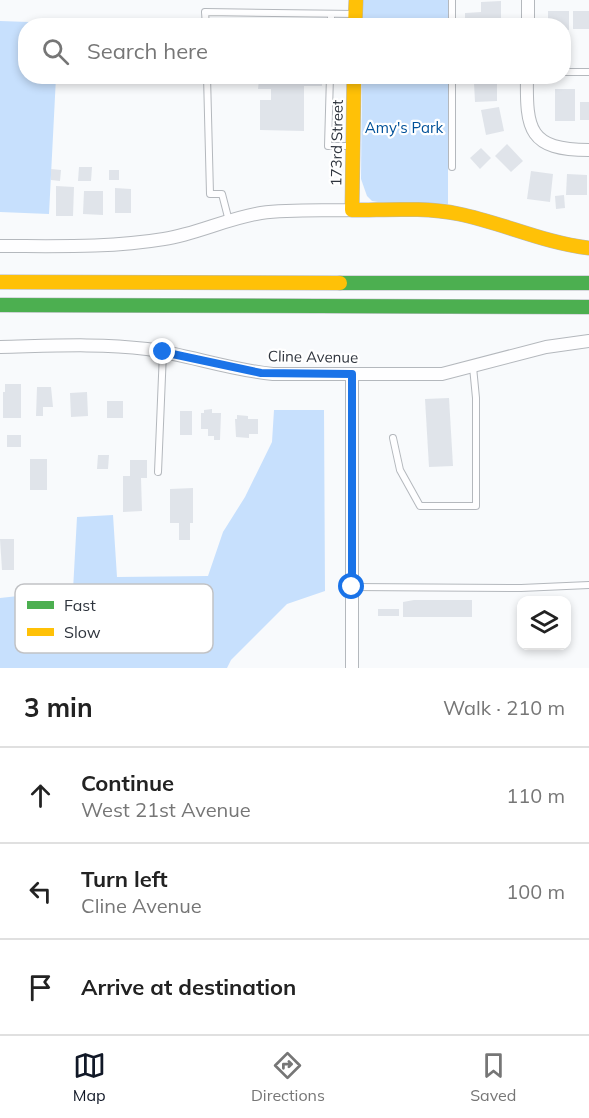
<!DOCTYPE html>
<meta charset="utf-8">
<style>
body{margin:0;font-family:Mulish,sans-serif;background:#f6f6f6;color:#222}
.controls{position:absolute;right:18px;bottom:18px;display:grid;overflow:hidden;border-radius:12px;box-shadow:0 3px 9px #0003}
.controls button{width:54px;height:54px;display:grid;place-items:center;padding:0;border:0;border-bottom:2px solid #e0e0e0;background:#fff;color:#222;font:30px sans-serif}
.stop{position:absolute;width:18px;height:18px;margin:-14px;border:4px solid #1a73e8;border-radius:50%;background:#fff}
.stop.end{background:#1a73e8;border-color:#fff;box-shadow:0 2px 6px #0008}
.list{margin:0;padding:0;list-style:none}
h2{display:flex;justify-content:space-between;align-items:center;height:78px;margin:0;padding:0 24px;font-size:26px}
h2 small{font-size:20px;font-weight:400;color:#767676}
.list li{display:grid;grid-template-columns:39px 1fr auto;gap:18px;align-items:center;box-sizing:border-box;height:96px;padding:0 24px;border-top:2px solid #e0e0e0}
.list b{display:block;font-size:22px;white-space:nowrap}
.list p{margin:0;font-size:20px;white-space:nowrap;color:#767676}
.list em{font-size:20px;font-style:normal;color:#767676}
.icon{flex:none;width:33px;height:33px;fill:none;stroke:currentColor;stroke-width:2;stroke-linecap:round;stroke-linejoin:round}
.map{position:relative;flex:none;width:589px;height:668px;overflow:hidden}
.search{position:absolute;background:#fff;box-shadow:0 3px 9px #0003;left:18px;right:18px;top:18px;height:66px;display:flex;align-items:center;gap:15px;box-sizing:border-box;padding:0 21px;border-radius:24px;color:#767676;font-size:22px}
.sheet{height:366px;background:#fff}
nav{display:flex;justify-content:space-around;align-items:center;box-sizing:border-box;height:84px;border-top:2px solid #e0e0e0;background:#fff;font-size:16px;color:#767676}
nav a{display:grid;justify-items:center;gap:3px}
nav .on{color:#111827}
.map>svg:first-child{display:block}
</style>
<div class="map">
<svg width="589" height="668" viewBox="0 0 589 668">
<rect width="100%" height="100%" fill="#f8fafc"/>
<!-- green -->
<g fill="#c7e0fd">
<polygon points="363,0 448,0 448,25 362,26"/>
<polygon points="0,21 58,23 58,25 26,26 26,76 56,77 49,214 0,212"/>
<polygon points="362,77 448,77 448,204 378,202 372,201 367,196 361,179"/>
<polygon points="274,410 324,410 325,591 287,604 231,660 227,668 0,668 0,598 73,590 77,517 113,515 117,577 208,576 223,532 245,497 272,442"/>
</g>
<!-- building -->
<g fill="#e0e4ea">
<polygon points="501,1 501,22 481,22 481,26 465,26 465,13 481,12 481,2"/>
<polygon points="548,11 569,11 569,30 564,30 564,26 548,26"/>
<rect x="573" y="11" width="16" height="18"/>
<polygon points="245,76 322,76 322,86 304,86 304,131 260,130 260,100 271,100 271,89 258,89 259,80 245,79"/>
<polygon points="462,76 497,77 497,101 475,102 474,83 462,83"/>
<rect x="555" y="89" width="20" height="32"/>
<rect x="580" y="102" width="9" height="18"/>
<polygon points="499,107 504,131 486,135 481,110"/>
<polygon points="507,144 523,161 511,172 495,156"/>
<polygon points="481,148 491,158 480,169 470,158"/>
<polygon points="79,167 92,167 91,181 78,181"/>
<polygon points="51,169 61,170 60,181 51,180"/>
<rect x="109" y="170" width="10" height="10"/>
<polygon points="531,171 553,174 550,202 527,199"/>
<polygon points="567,174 587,175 587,195 566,195"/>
<polygon points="56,186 74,187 73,216 56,216"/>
<polygon points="115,188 131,189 131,213 115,213"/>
<polygon points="84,191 103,191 103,215 83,214"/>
<polygon points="564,195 565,208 556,209 555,196"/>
<polygon points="5,384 21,384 21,418 3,418 3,392 5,392"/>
<polygon points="37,387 51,387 53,407 43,407 43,416 36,416"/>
<polygon points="87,392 88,416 71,417 70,393"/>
<polygon points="449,398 453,466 429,467 425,399"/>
<rect x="107" y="401" width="16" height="17"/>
<polygon points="212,409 212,413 221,413 220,440 214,440 214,436 208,436 208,429 201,429 201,413 204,413 204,410"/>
<rect x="180" y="411" width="12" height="24"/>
<polygon points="237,415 248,416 248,419 258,419 258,434 249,434 249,438 236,437 235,419 237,419"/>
<rect x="7" y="435" width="14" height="12"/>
<polygon points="98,455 109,455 108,469 97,469"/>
<rect x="30" y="459" width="17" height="31"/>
<polygon points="130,460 147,460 147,478 141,478 142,511 123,512 123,476 130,476"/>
<polygon points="193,488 193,523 190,523 190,540 179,540 179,523 170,523 170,489"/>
<polygon points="0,539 14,539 14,570 2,570"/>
<polygon points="414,600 472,600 472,617 403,617 403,602"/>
<rect x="378" y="609" width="21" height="7"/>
</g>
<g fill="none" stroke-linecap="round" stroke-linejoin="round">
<defs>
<g id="lane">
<polyline points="452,0 452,26"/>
<polyline points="206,26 205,12 355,14"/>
<polyline points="331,26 331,14"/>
<polyline points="564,72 589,72"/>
<polyline points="207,76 210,194 222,194 229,221"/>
<polyline points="330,76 328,146 350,146"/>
<polyline points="452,76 452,167"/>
<polyline points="393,438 400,470 420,506 476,506 476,398 473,367"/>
<polyline points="158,472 163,352"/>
<polyline points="352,587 521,588 589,585"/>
</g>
<g id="street">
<polyline points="528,26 528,0"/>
<path d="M 527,76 C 526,130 529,150 589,150"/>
<path d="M 0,246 C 54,246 110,248 164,239 C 197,234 228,218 261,213 C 291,209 322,211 352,210"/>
<path d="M 0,347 C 49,346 98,343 147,349 C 189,355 230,370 273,374 L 442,374 L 546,347 L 589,341"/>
<polyline points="352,374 352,668"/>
</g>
<g id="fast">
<polyline points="340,283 589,283"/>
<polyline points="0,305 589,307"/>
</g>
<g id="slow">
<polyline points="355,26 356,0"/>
<path d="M 354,76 L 352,210 C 387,210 424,207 459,214 C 503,223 544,243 589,248"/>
<polyline points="0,282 340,283"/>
</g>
</defs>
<!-- lane casing -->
<use href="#lane" stroke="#b4b8bd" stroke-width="8"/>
<!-- street casing -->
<use href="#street" stroke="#b4b8bd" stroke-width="14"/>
<!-- fast casing -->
<use href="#fast" stroke="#b4b8bd" stroke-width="15"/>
<!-- slow casing -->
<use href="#slow" stroke="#b4b8bd" stroke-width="15"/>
<!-- lane -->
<use href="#lane" stroke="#fefeff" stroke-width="6"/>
<!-- street -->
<use href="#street" stroke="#fefeff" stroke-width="12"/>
<!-- fast -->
<use href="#fast" stroke="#4caf50" stroke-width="14"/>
<!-- slow -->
<use href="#slow" stroke="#ffc107" stroke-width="14"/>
</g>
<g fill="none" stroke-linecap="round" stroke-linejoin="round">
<!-- route -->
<polyline stroke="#1a73e8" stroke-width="8" points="163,352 261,373 352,374 352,587"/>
</g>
<g text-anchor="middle" stroke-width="4.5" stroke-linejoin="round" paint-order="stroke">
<!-- park labels -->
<g font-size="15" fill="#005199" stroke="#fff">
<text x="404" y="133">Amy's Park</text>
</g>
<!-- street labels -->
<g font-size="15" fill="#2f353e" stroke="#fff">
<text transform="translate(337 143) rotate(-89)" y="5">173rd Street</text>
<text transform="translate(313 357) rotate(1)" y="5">Cline Avenue</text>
</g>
</g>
<!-- legend -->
<rect x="15" y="584" width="198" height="69" rx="9" fill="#fff" stroke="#c1c2c5" stroke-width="1.5"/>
<rect x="27" y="601" width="27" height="8" fill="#4caf50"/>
<rect x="27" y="628" width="27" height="8" fill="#ffc107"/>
<g font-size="16" fill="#2f353e">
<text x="64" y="611">Fast</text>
<text x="64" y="638">Slow</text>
</g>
</svg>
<div class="controls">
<button><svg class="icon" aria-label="layers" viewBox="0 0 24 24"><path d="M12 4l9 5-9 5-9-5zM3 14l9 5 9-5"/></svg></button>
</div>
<div class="stop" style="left:352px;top:587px"></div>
<div class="stop end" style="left:163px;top:352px"></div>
<div class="search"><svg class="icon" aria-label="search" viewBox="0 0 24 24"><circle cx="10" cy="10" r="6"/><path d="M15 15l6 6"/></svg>Search here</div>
</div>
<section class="sheet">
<h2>3 min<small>Walk · 210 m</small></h2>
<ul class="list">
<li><svg class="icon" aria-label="ahead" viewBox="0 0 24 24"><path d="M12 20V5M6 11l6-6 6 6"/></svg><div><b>Continue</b><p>West 21st Avenue</p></div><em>110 m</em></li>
<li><svg class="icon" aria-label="left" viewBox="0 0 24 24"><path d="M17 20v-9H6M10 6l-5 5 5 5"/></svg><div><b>Turn left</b><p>Cline Avenue</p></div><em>100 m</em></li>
<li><svg class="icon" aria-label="arrive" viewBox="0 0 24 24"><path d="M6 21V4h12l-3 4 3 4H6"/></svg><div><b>Arrive at destination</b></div></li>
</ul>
</section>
<nav>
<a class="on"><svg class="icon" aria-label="map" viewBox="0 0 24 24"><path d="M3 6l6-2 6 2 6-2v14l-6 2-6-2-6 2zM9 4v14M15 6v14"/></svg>Map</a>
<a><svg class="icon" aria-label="directions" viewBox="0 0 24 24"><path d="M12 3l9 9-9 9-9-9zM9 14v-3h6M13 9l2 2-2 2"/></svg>Directions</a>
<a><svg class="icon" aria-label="saved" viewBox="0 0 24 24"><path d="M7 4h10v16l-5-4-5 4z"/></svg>Saved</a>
</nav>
